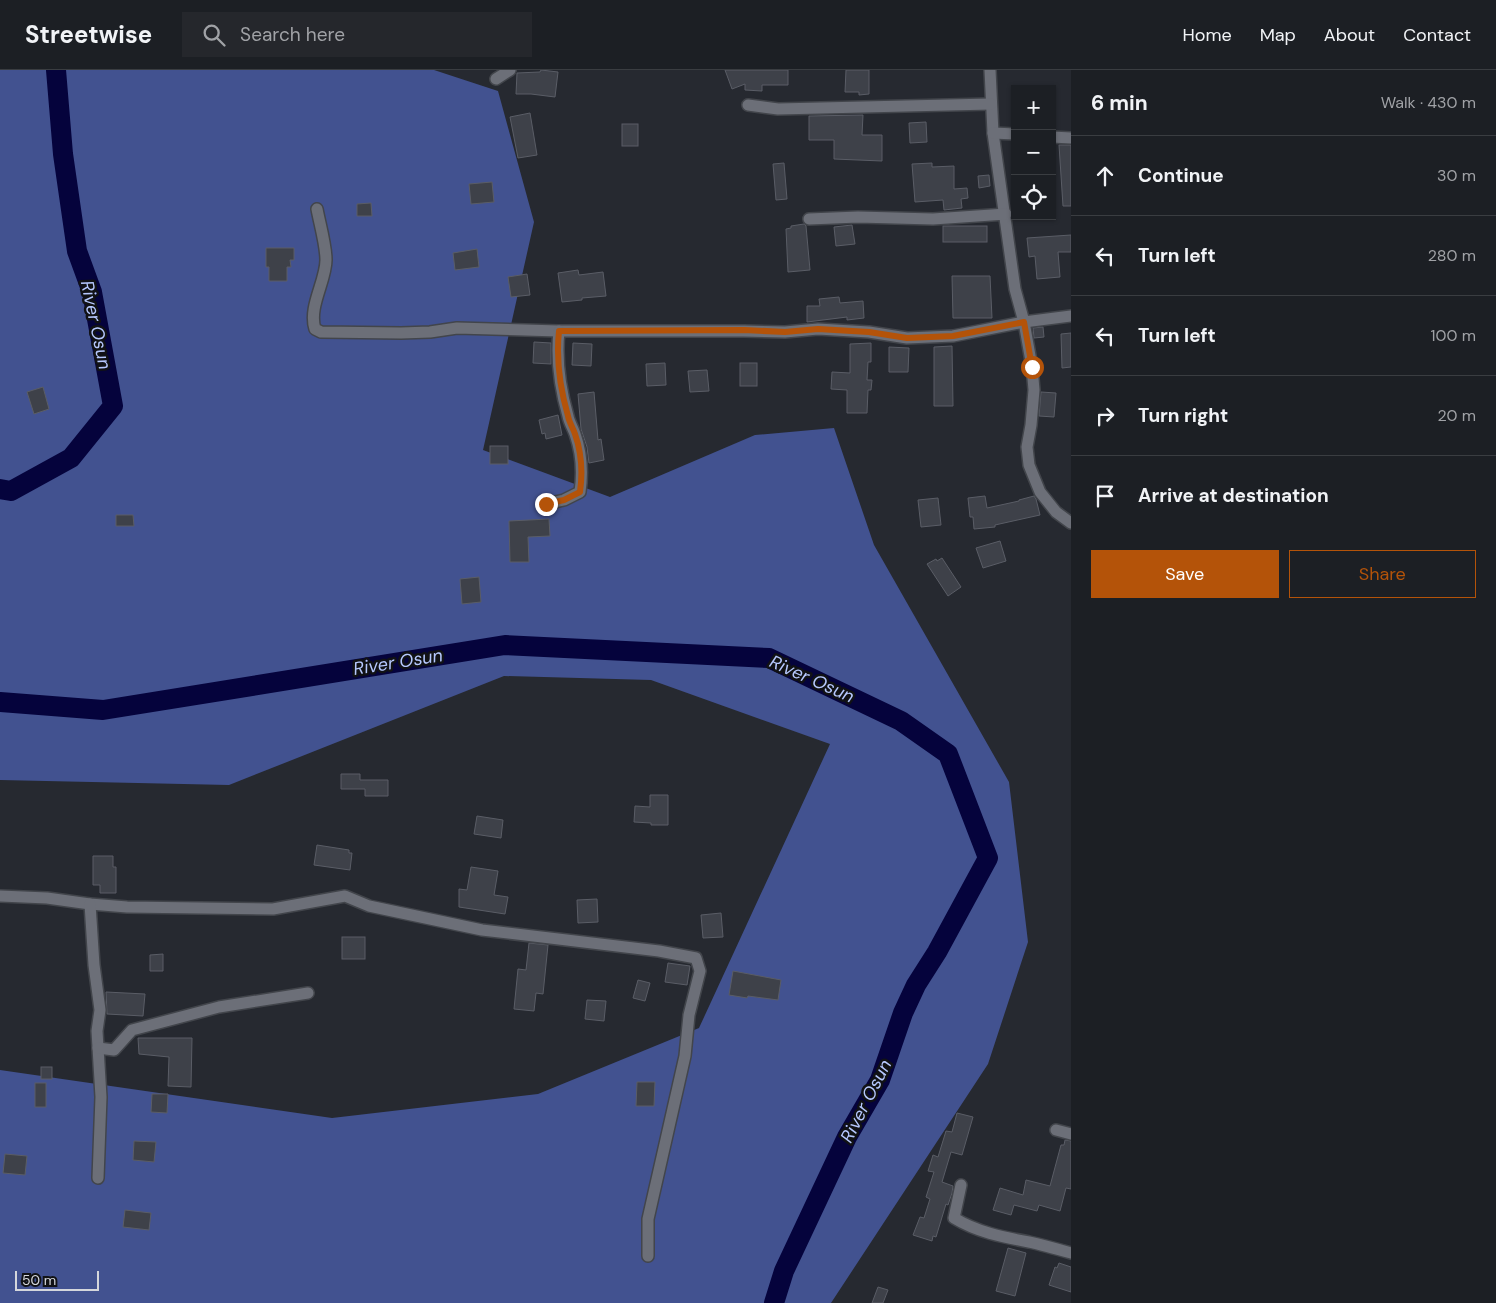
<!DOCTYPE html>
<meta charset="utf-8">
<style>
body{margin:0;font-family:"DM Sans",sans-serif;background:#25272c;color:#f1f3f6}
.controls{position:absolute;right:15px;top:15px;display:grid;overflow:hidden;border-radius:0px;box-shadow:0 1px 4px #0004}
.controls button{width:45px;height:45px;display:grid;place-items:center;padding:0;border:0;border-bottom:1px solid #3a3d41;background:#1c1f24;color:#f1f3f6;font:25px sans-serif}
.scale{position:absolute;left:15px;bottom:12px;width:84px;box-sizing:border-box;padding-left:5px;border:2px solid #d5d7dc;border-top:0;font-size:14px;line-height:18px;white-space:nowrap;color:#d5d7dc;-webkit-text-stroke:4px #111215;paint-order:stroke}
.stop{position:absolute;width:15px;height:15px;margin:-11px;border:4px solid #b45309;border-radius:50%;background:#fff}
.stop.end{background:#b45309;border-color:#fff;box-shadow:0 1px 5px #0008}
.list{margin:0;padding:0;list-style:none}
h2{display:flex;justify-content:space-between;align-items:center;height:65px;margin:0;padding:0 20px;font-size:21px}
h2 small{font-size:16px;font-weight:400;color:#a0a2a6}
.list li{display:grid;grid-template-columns:32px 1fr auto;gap:15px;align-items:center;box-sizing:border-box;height:80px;padding:0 20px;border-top:1px solid #3a3d41}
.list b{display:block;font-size:19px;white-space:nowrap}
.list em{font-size:16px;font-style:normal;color:#a0a2a6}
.actions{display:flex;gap:10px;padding:15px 20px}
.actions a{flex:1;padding:11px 0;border:1px solid #b45309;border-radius:0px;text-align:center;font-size:18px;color:#b45309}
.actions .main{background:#b45309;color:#fff}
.icon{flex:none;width:28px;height:28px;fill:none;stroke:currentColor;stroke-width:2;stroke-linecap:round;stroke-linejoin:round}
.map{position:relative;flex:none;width:1071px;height:1233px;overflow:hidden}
header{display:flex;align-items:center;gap:30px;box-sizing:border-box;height:70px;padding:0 25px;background:#1c1f24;border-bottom:1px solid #3a3d41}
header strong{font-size:24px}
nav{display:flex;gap:28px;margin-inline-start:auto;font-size:18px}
.search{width:350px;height:45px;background:#25272c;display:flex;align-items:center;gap:12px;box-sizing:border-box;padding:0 18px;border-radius:0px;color:#a0a2a6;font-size:19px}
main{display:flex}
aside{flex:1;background:#1c1f24}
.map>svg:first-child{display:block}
</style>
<header>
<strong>Streetwise</strong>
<div class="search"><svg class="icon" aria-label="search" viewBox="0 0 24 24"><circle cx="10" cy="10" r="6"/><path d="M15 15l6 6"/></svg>Search here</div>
<nav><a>Home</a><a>Map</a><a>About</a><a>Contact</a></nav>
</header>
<main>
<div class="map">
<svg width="1071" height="1233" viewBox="0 0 1071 1233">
<rect width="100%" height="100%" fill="#262930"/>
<!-- forest -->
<polygon fill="#425290" points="0,0 434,0 498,21 534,152 483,380 610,427 755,365 834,358 874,475 1009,712 1028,872 988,994 831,1233 0,1233 0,1000 332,1048 538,1024 699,958 830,674 651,610 504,606 229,715 0,710"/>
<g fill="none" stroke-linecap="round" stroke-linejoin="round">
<!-- river -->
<g stroke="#05033c" stroke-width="20">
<polyline points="0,419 11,421 71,388 113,336 92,222 77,181 63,84 56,0"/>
<polyline points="0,632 103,640 505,575 769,588 901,651 948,684 988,788 937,882 916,915 903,943 880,1010 847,1067 784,1201 774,1233"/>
</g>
</g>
<!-- building -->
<g fill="#3e4149" stroke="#5a5d66">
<polygon points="541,0 558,2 555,27 531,24 516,24 517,3 540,2"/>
<polygon points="725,0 788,0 788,15 762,15 762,21 745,20 745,14 732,19"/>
<polygon points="846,0 869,0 869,24 859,25 859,22 845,22"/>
<polygon points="530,43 537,85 518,88 510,47"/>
<polygon points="863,45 862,65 882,65 882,91 834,89 834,70 809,70 809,46"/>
<polygon points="926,52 927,72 910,73 909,53"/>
<rect x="622" y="54" width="16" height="22"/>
<polygon points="1059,75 1071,75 1071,136 1063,136"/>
<polygon points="784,93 787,129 776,130 773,94"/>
<polygon points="932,93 932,97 954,96 954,119 967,118 968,128 961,129 962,138 944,140 943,130 915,132 912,94"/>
<polygon points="989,105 990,116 979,118 978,106"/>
<polygon points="492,112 494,132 471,134 469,114"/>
<polygon points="371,133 372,146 357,146 357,134"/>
<polygon points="804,154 806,156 810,200 788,202 786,159 791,158 791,156"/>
<polygon points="852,155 855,174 836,176 834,157"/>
<rect x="943" y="156" width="44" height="16"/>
<polygon points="1071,165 1071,182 1058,182 1060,207 1037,209 1035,186 1029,187 1027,168"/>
<polygon points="266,178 294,178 294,190 290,190 291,197 287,197 287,211 269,211 269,197 266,197"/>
<polygon points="477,179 479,197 455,200 453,183"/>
<polygon points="578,200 579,205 603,202 606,226 582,228 582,230 562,232 558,203"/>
<polygon points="527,204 530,225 511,227 508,207"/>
<polygon points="952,206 990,206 992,248 953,248"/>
<polygon points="839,227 840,233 863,231 864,248 847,250 847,247 807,252 807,236 820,236 819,229"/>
<polygon points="1043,257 1044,267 1034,268 1033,258"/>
<polygon points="1071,263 1071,297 1062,298 1061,264"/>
<polygon points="534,272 551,273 551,294 533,293"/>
<polygon points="573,273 592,274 591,296 572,295"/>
<polygon points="871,273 871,292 868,292 867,310 872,310 871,320 868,320 867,343 847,343 847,320 831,319 832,302 850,303 850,274"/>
<polygon points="952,276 953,336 934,336 934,277"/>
<polygon points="889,277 909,278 908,302 889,302"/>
<polygon points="665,293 666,315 647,316 646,294"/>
<rect x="740" y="293" width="17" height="23"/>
<polygon points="707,300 709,321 690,322 688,301"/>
<polygon points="43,317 49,339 34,344 27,322"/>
<polygon points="594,322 598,370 601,369 604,390 589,393 587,377 581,359 578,324"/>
<polygon points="1041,322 1056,323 1054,347 1039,346"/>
<polygon points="558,345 562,365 546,369 545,363 542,364 539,350"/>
<rect x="490" y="376" width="18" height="18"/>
<polygon points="985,426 987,438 1019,431 1019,430 1034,426 1036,429 1040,445 995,455 995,457 974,459 973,447 970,447 968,428"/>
<polygon points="938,428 941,455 921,457 918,430"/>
<polygon points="116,445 133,445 134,456 116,456"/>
<polygon points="549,449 550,466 528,467 529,492 510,492 509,451"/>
<polygon points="1000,471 1006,491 983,498 976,478"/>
<polygon points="942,488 961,517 948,526 927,494 936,489 937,491"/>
<polygon points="479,507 481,532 462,534 460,509"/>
<polygon points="341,704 360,704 360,710 388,710 388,726 365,726 365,719 341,719"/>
<polygon points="650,725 668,725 668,755 651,755 651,753 634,752 635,736 650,737"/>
<polygon points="477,746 503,750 501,768 474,764"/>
<polygon points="317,775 349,780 349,783 352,783 350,800 314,795"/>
<polygon points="93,786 113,786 113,797 116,797 116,823 100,823 100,815 93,815"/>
<polygon points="471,797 498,801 494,825 508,827 505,844 459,837 459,819 467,820"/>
<polygon points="597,829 598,852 578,853 577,830"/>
<polygon points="721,843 723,867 703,868 701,845"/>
<rect x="342" y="867" width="23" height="22"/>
<polygon points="529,873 548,875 543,924 536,923 534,941 514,939 518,899 526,900"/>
<polygon points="163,884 163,901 150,901 150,885"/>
<polygon points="668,893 690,896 687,915 665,912"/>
<polygon points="733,901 781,910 778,930 748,926 747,928 729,925"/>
<polygon points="638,910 650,913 645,931 633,928"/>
<polygon points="106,922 145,924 143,946 107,944"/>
<polygon points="587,930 606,931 604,951 585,949"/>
<polygon points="138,968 192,968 191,1017 168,1016 169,987 139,984"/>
<rect x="41" y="997" width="11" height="12"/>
<polygon points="637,1012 655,1012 654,1036 636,1036"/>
<rect x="35" y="1013" width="11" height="24"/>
<polygon points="152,1024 168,1024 167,1043 151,1042"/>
<polygon points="957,1043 973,1047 962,1085 951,1082 942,1112 953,1116 952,1123 948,1135 946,1134 936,1167 933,1166 932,1171 913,1165 920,1147 924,1148 930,1129 926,1127 934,1102 928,1101 933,1085 938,1087 946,1061 952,1062"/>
<polygon points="1065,1070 1071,1071 1071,1119 1066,1118 1060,1141 1039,1135 1037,1141 1014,1135 1011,1145 993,1140 1000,1118 1023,1125 1026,1110 1050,1116 1061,1075 1064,1075"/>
<polygon points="134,1071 156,1072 154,1092 133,1090"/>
<polygon points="5,1084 27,1086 25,1105 3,1103"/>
<polygon points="125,1140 151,1143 149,1160 123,1157"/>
<polygon points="1008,1178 1026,1183 1015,1226 996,1221"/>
<polygon points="1059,1193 1071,1197 1071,1222 1049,1215 1055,1197 1057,1198"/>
<polygon points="878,1217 888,1220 883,1233 872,1233"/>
</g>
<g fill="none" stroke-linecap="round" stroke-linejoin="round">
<defs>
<g id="minor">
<polyline points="990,0 993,63 1015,219 1024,252 1032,297 1034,320 1031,355 1027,377 1029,395 1040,422 1056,442 1071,453"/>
<polyline points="496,9 510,0"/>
<polyline points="748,35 778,39 991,34"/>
<polyline points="993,63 1015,64"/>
<polyline points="1052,67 1071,68"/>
<path d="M 317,139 C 320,155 326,175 326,190 C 326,211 308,237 315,259 L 321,262 L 401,263 L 430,262 L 457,258 L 559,261 L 744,261 L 785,262 L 818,259 L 869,262 L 907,268 L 953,266 L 1024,252 L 1071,246"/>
<polyline points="809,149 858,147 933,149 1006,144"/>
<path d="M 546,434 L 564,430 L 580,422 C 583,401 582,384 575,364 C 573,358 569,352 568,346 C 560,318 556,289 559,261"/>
<polyline points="0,826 47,828 90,834 127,837 273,839 345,826 369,836 482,860 659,881 696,888 700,901 689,945 685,986 648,1149 648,1186"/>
<polyline points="90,834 94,895 100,940 97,961 101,1027 98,1108"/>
<polyline points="98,978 114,980 132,960 219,937 308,923"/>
<polyline points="1056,1060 1071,1064"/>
<path d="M 961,1115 L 954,1148 C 977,1162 1002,1167 1029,1172 C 1043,1175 1057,1179 1071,1183"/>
</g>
</defs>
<!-- minor casing -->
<use href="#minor" stroke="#42454b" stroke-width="14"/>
<!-- minor -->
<use href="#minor" stroke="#6c6f78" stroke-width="11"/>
</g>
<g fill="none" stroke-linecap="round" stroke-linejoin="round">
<!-- route -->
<path stroke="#b45309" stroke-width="6" d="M 546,434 L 564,430 L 580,422 C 583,401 582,384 575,364 C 573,358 569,352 568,346 C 560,318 556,289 559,261 L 744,260 L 785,262 L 818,259 L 869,262 L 907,268 L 953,266 L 1024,252 L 1032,297"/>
</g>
<g text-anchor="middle" stroke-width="5" stroke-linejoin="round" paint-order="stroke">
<!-- water labels -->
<g font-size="18" font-style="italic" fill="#b6c8fe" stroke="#111215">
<text transform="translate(96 255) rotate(78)" y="6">River Osun</text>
<text transform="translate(398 592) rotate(-9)" y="6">River Osun</text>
<text transform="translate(812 609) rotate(24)" y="6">River Osun</text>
<text transform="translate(866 1031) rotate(-63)" y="6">River Osun</text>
</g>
</g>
</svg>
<div class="controls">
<button>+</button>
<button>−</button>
<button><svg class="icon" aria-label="locate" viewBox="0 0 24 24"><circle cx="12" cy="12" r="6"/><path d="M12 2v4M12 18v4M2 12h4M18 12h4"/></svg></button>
</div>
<div class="scale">50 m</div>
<div class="stop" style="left:1032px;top:297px"></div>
<div class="stop end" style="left:546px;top:434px"></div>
</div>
<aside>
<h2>6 min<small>Walk · 430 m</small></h2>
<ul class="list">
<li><svg class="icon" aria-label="ahead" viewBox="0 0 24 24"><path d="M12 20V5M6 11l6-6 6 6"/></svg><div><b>Continue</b></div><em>30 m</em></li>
<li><svg class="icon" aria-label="left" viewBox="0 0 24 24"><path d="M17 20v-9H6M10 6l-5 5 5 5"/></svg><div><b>Turn left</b></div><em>280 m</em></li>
<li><svg class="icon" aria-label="left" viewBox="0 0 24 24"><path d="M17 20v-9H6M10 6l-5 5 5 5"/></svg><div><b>Turn left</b></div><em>100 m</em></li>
<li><svg class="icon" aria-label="right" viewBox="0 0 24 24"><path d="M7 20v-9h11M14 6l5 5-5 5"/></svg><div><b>Turn right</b></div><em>20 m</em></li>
<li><svg class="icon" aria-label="arrive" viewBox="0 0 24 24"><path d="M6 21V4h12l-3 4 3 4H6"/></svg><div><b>Arrive at destination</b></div></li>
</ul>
<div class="actions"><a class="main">Save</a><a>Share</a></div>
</aside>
</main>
